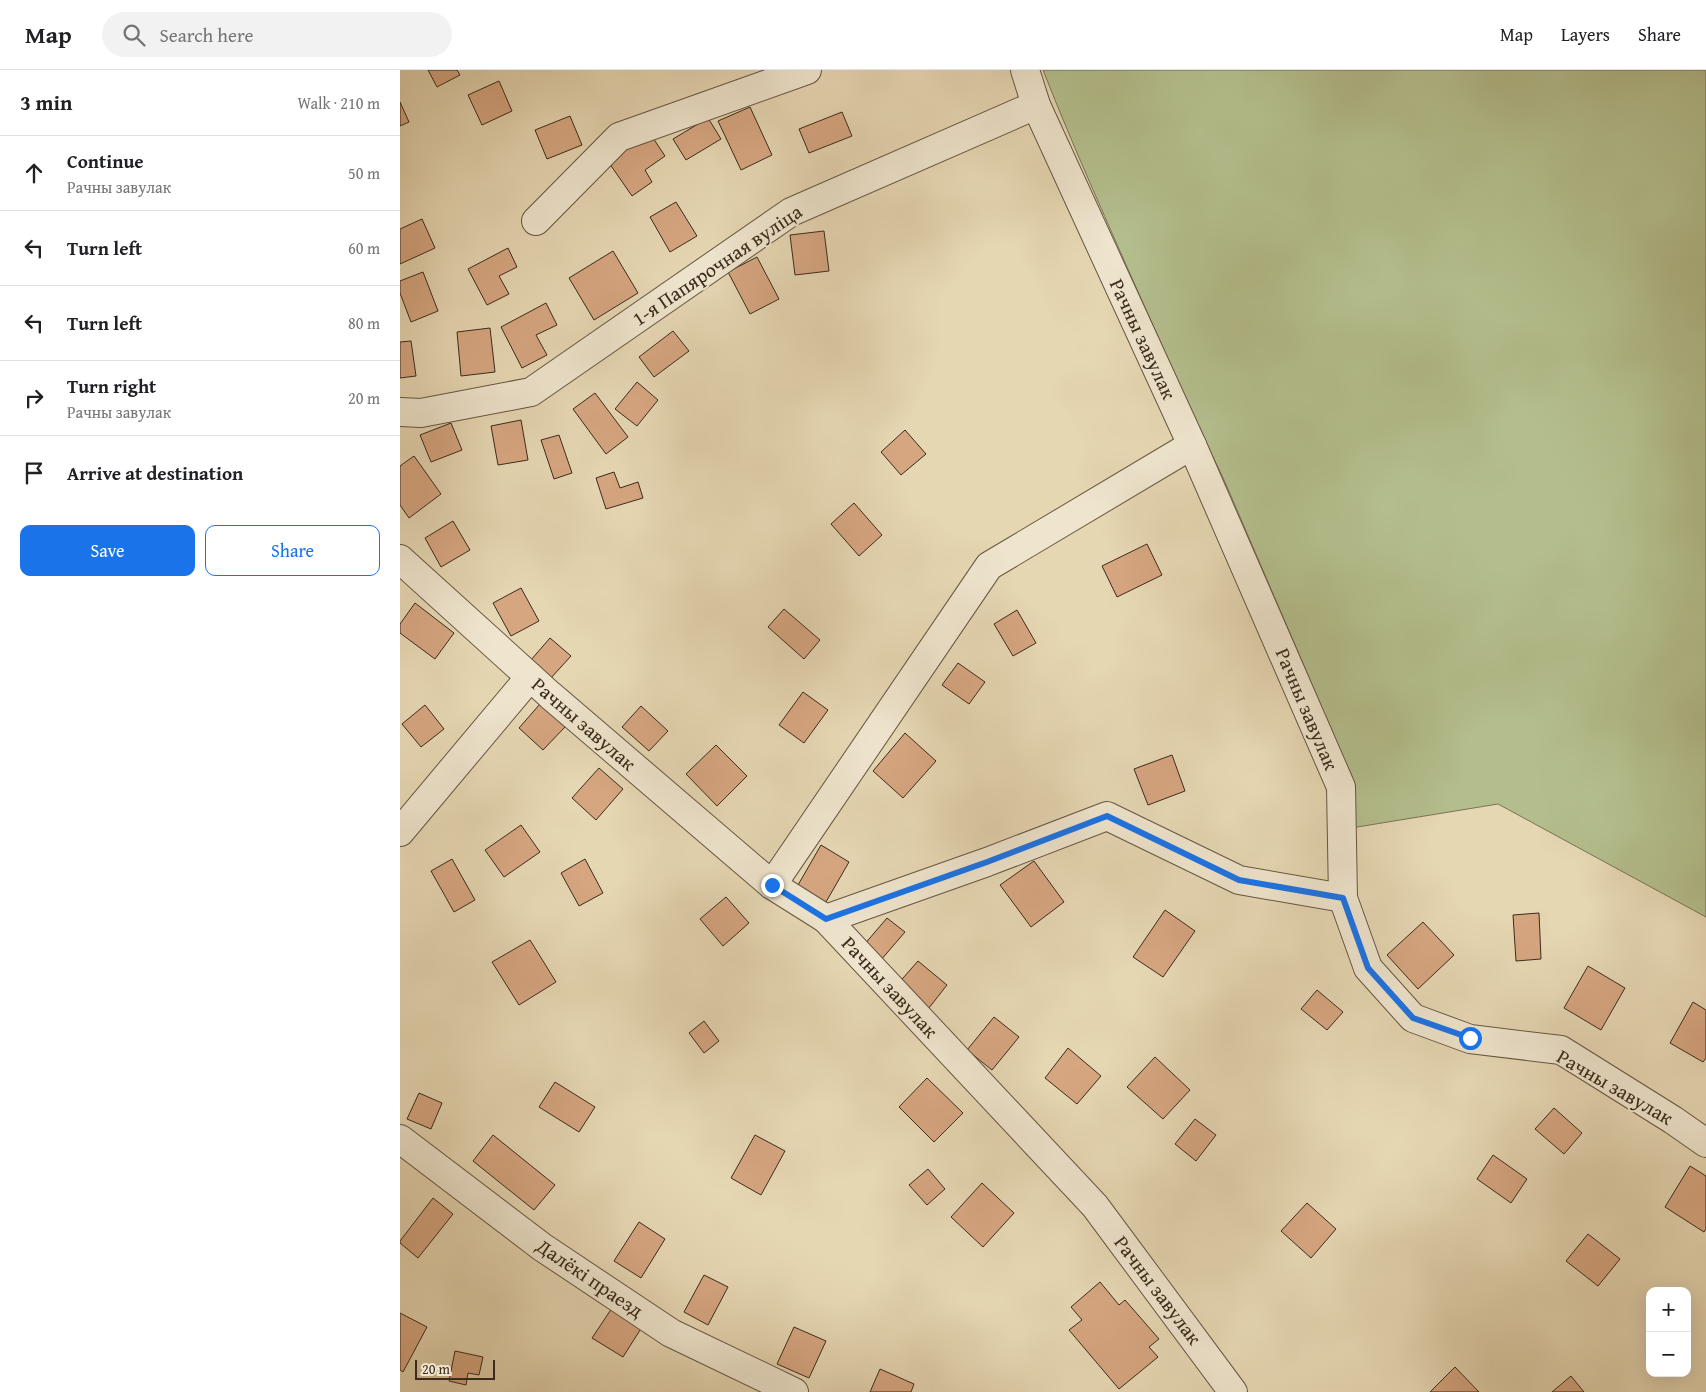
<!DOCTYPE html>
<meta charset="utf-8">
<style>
body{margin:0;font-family:"Gentium Book Plus",serif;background:#f2f2f2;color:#202124}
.controls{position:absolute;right:15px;bottom:15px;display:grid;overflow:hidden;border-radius:10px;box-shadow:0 5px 20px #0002}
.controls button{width:45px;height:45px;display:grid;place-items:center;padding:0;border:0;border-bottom:1px solid #e0e0e0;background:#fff;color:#202124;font:25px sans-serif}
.scale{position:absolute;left:15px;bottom:12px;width:80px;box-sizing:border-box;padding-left:5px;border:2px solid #3b2b1c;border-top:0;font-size:14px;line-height:18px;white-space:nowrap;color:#3b2b1c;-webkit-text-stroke:4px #efe5ce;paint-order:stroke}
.stop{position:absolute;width:15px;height:15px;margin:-11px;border:4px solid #1a73e8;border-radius:50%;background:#fff}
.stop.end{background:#1a73e8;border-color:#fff;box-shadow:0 1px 5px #0008}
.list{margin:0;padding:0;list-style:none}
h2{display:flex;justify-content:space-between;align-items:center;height:65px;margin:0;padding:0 20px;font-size:21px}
h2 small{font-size:16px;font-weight:400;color:#757577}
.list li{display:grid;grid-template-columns:32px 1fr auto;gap:15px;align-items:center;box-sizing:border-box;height:75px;padding:0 20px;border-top:1px solid #e0e0e0}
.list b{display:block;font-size:19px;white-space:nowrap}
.list p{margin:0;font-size:16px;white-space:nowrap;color:#757577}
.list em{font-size:16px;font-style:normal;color:#757577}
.actions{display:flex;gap:10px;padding:15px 20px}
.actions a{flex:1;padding:11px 0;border:1px solid #1a73e8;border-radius:10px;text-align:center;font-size:18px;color:#1a73e8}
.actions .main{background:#1a73e8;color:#fff}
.icon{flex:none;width:28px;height:28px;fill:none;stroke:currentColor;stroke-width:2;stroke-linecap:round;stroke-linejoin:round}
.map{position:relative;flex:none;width:1306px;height:1322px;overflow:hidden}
header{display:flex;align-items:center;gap:30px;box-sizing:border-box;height:70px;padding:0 25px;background:#fff;border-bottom:1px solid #e0e0e0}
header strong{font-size:24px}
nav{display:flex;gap:28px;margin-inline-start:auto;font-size:18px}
.search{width:350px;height:45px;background:#f2f2f2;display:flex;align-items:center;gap:12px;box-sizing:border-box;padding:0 18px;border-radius:28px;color:#757577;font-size:19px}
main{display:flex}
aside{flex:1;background:#fff}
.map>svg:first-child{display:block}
</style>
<header>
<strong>Map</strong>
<div class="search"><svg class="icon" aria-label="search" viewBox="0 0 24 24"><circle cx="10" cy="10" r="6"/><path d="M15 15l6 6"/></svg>Search here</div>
<nav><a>Map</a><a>Layers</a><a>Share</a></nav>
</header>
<main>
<aside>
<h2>3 min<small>Walk · 210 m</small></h2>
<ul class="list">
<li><svg class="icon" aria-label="ahead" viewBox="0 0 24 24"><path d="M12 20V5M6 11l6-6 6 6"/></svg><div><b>Continue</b><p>Рачны завулак</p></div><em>50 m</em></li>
<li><svg class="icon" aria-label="left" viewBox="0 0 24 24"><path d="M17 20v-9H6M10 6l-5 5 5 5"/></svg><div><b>Turn left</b></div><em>60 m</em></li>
<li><svg class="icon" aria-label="left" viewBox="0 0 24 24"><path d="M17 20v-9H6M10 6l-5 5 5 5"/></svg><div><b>Turn left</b></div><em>80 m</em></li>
<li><svg class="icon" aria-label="right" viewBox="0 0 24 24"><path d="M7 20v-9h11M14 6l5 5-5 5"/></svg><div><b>Turn right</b><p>Рачны завулак</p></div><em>20 m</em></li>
<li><svg class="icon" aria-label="arrive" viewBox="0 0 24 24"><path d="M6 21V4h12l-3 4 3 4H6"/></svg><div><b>Arrive at destination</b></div></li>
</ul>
<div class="actions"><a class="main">Save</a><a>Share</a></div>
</aside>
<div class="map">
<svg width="1306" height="1322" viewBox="0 0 1306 1322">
<rect width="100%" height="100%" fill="#e6d7b3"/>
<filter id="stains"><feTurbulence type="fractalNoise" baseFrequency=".004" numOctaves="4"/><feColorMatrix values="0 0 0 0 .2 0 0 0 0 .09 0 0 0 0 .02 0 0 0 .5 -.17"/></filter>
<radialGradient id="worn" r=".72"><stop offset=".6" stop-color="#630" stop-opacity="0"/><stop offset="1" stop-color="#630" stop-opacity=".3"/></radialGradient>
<!-- green -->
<path fill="#b4be8d" stroke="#787454" d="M 643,0 L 1306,0 L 1306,847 L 1098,734 L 951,758 L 949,722 L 944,689 L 825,412 C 796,353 770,293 743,233 C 709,156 674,79 643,0 Z"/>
<!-- building -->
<g fill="#d6a681" stroke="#3b2b1c">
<polygon points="28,0 57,0 60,5 37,17"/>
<polygon points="99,11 112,41 82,55 68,25"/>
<polygon points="0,32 9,52 0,56"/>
<polygon points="350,37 372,85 341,100 318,51"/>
<polygon points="442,42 452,66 409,83 399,59"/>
<polygon points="170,46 182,75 147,89 135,60"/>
<polygon points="308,48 321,69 286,90 273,69"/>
<polygon points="249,62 265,86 245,100 252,112 232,126 207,90"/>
<polygon points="276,132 297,166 270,182 250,147"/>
<polygon points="22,149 35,178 0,194 0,159"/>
<polygon points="424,161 429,201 395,205 390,165"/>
<polygon points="108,178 117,197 99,206 109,224 87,235 68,199"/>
<polygon points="213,181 238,223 194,250 169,208"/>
<polygon points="357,187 379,229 350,244 328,202"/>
<polygon points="23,202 38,241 11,252 0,223 0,211"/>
<polygon points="146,233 157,255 136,265 147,285 122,298 101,257"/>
<polygon points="90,258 95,302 61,306 57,262"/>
<polygon points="273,261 289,281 254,307 239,287"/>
<polygon points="11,271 16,306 0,308 0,272"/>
<polygon points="237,312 258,330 237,356 215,339"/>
<polygon points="195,323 228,367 206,384 173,339"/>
<polygon points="121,350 128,390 98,395 91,356"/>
<polygon points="51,353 62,380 31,392 20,365"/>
<polygon points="505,360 526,384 501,405 481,382"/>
<polygon points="159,365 172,403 154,409 141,370"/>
<polygon points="14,386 41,424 9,448 0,435 0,396"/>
<polygon points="214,402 220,418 238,412 243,428 206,439 196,408"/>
<polygon points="454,433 482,465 459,486 431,454"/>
<polygon points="53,451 70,480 41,497 25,468"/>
<polygon points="747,474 762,505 717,527 702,496"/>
<polygon points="121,518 139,551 111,566 93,533"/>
<polygon points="15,533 54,563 35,589 0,563 0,554"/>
<polygon points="384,539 420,570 404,589 368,557"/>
<polygon points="617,540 636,573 613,586 594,554"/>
<polygon points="150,568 171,586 150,609 130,591"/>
<polygon points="558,593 585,612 569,634 542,615"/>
<polygon points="403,622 428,640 404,673 379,655"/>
<polygon points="140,634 165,657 143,680 119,658"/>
<polygon points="25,635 44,659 21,677 2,654"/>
<polygon points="241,636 268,661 249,681 222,657"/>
<polygon points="505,663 536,691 503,728 473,701"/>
<polygon points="316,675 347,706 317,736 286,704"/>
<polygon points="772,685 785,721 748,735 734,699"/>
<polygon points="199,698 223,719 196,750 172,728"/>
<polygon points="121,755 140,782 104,807 85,780"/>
<polygon points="421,775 449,792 426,832 398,815"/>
<polygon points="52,789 75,830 54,842 31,801"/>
<polygon points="185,789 203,823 179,836 161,803"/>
<polygon points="634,791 664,832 631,857 600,815"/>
<polygon points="326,827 349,853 323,876 300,849"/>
<polygon points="765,840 795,861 763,907 733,887"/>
<polygon points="1139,843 1141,889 1116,891 1113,845"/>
<polygon points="487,848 505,862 480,891 463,876"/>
<polygon points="1023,852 1054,885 1018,919 987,885"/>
<polygon points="130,870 156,912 119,935 92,892"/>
<polygon points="518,891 547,915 525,943 496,916"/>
<polygon points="1188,896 1225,918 1201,960 1164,938"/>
<polygon points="917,920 943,942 927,960 901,939"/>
<polygon points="1293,932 1306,940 1306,988 1303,992 1270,973"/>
<polygon points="594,947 619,967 592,1000 567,980"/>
<polygon points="304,951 319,971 304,983 289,963"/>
<polygon points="668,978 701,1006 677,1034 645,1008"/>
<polygon points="755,987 790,1020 763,1049 727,1017"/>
<polygon points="527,1008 563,1043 534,1072 499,1037"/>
<polygon points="155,1012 195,1037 179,1062 139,1037"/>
<polygon points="19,1023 42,1033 31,1059 7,1049"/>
<polygon points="1154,1038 1182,1063 1164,1084 1135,1059"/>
<polygon points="795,1049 816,1065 796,1091 775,1074"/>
<polygon points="93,1065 155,1115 134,1140 73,1091"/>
<polygon points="355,1065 385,1081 361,1125 331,1108"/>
<polygon points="1093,1085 1127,1109 1111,1133 1077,1109"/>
<polygon points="1290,1096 1306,1106 1306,1159 1304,1162 1265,1137"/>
<polygon points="528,1099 545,1119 527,1135 509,1115"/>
<polygon points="582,1113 614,1143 583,1177 551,1147"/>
<polygon points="33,1128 53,1144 18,1188 0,1173 0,1171"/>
<polygon points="907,1133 936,1159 911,1188 881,1161"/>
<polygon points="239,1152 265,1169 241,1208 214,1191"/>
<polygon points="1188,1164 1220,1189 1198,1216 1166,1191"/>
<polygon points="304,1205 328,1217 308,1255 284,1242"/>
<polygon points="700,1212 719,1235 725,1230 759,1269 749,1277 758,1287 719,1319 669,1260 682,1250 671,1237"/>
<polygon points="212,1238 242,1257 223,1287 192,1268"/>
<polygon points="0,1243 27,1257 3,1302 0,1300"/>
<polygon points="394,1257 426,1271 409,1308 377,1294"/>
<polygon points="55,1281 83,1287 79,1305 68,1303 66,1315 49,1311"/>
<polygon points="1055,1297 1079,1322 1030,1322"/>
<polygon points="480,1299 514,1314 511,1322 470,1322"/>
<polygon points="1171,1306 1184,1322 1152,1322"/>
</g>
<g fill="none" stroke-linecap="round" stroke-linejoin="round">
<defs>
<g id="minor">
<polyline points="625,0 636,35 792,375 941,717 943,828 968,898 1013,948 1070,969 1161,980 1273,1050 1306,1073"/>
<polyline points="136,151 219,67 407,0"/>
<polyline points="0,342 21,343 131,322 391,142 636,35"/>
<polyline points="0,489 150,625 372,815 426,849 695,1136 833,1322"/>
<polyline points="0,762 130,607"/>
<polyline points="372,815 589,496 792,375"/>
<polyline points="426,849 587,792 707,746 839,810 943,828"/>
<polyline points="0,1069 142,1177 271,1263 394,1322"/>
</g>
</defs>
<!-- minor casing -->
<use href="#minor" stroke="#665642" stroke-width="30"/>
<!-- minor -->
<use href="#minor" stroke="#efe5ce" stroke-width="28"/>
</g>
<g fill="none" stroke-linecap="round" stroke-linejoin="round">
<!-- route -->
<polyline stroke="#1a73e8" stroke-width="6" points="372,815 426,849 587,792 707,746 839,810 943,828 968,898 1013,948 1070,968"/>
</g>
<g text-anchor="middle" stroke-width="4" stroke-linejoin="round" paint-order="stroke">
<!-- street labels -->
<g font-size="20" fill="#3b2b1c" stroke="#efe5ce">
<text transform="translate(317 195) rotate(-34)" y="7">1-я Папярочная вуліца</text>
<text transform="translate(743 269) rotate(65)" y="7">Рачны завулак</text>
<text transform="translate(907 639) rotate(67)" y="7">Рачны завулак</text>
<text transform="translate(184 654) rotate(41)" y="7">Рачны завулак</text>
<text transform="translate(490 917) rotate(47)" y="7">Рачны завулак</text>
<text transform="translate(1215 1017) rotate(30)" y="7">Рачны завулак</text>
<text transform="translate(190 1208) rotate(34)" y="7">Далёкі праезд</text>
<text transform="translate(758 1220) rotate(53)" y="7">Рачны завулак</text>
</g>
</g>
<rect width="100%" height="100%" filter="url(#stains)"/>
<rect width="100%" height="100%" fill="url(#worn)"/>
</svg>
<div class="controls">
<button>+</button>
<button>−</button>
</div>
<div class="scale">20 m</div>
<div class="stop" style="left:1070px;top:968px"></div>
<div class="stop end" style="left:372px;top:815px"></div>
</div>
</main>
